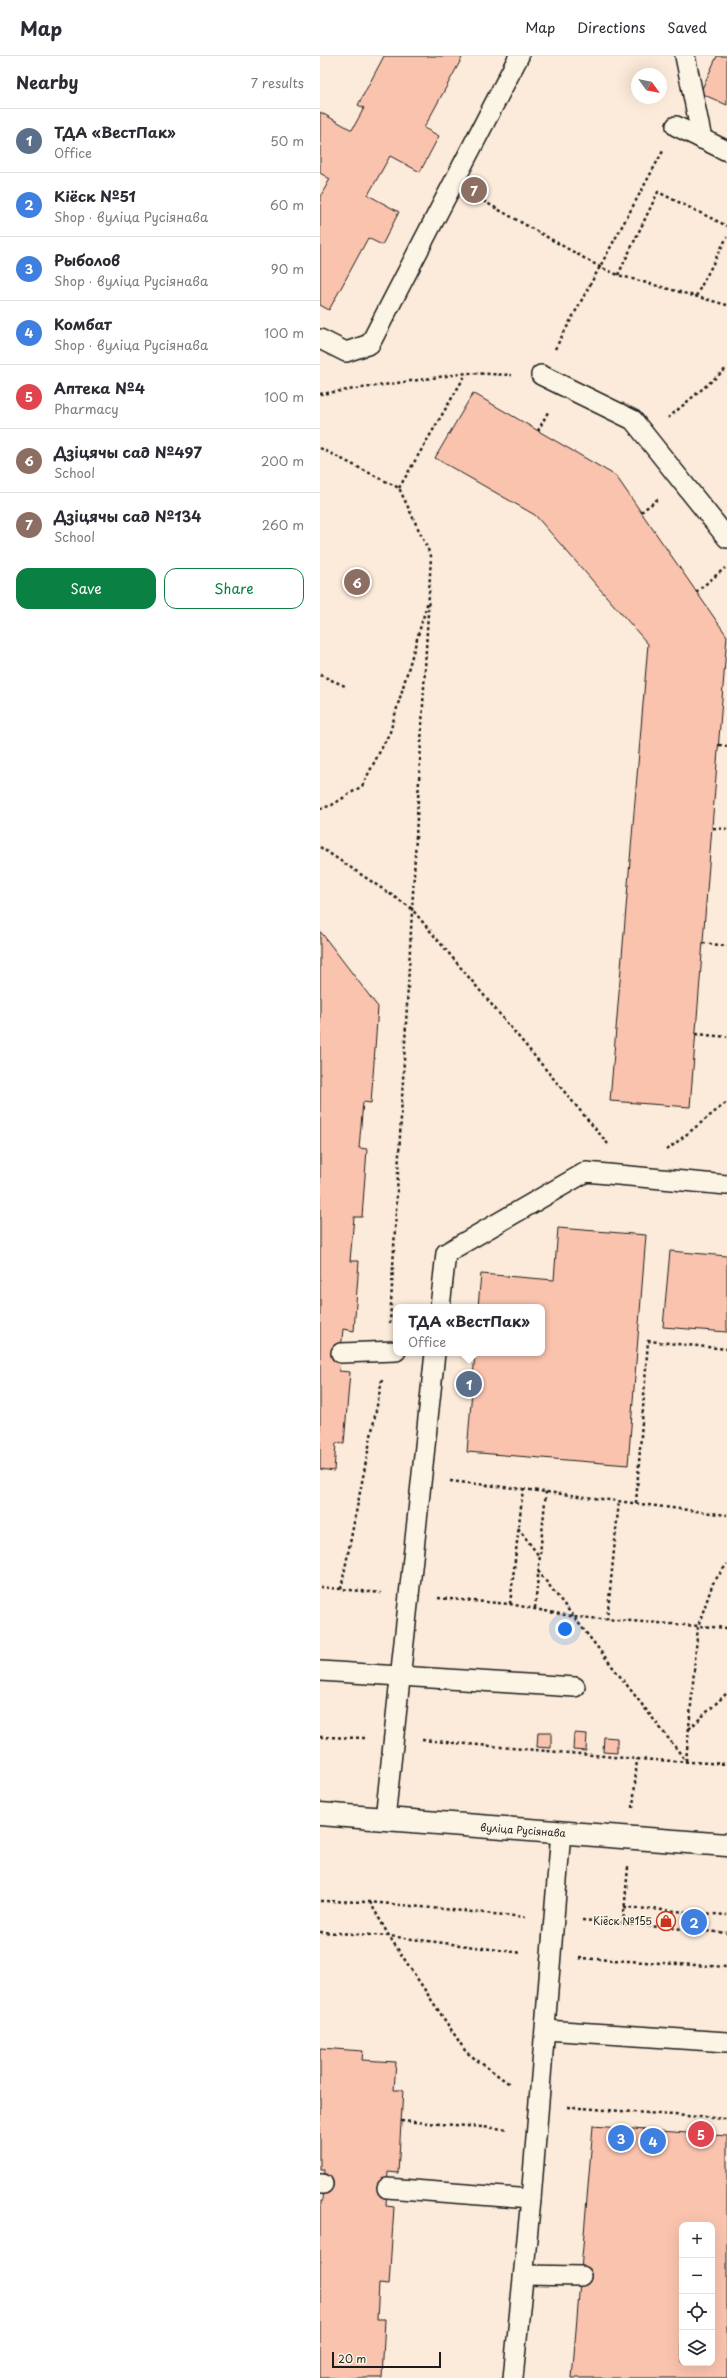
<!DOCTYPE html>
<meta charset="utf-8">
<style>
body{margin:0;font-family:"Playpen Sans",sans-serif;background:#f2f2f3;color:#2b2b33}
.controls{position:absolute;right:12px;bottom:12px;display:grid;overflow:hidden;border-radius:8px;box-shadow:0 4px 16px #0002}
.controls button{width:36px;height:36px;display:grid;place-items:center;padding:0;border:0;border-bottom:1px solid #e1e1e2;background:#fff;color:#2b2b33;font:20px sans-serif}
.compass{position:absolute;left:311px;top:12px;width:36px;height:36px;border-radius:50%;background:#fff;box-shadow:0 4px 16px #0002;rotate:123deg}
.scale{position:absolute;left:12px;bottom:10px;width:109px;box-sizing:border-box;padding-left:4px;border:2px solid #1c1c1c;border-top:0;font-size:11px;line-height:14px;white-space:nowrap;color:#1c1c1c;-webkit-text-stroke:3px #fcf5e5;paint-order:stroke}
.you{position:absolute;left:245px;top:1573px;width:14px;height:14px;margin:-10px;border:3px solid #fff;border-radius:50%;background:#1a73e8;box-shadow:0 0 0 6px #1a73e833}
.badge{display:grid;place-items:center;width:26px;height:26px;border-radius:50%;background:#0b8043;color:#fff;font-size:13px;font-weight:700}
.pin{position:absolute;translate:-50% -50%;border:2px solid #fff;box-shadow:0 1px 4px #0006}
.popup{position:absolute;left:73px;top:1248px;width:152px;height:52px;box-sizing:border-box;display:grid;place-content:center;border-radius:8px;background:#fff;filter:drop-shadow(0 1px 3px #0005);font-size:13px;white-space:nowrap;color:#7c7c81}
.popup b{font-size:15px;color:#2b2b33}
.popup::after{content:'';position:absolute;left:50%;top:100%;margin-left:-8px;border:8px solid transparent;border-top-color:#fff}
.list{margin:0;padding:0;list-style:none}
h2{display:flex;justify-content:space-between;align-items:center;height:52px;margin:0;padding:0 16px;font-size:17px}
h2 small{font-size:13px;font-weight:400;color:#7c7c81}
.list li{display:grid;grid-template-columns:26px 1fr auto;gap:12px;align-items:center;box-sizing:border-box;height:64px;padding:0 16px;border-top:1px solid #e1e1e2}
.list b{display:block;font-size:15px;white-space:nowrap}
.list p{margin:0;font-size:13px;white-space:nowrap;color:#7c7c81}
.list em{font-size:13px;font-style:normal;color:#7c7c81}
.actions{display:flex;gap:8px;padding:12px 16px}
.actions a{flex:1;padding:9px 0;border:1px solid #0b8043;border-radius:12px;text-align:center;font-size:14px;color:#0b8043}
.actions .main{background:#0b8043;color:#fff}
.icon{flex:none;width:22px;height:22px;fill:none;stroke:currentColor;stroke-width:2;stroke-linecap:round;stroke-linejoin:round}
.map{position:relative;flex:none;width:407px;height:2322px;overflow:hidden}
header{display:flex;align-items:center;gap:24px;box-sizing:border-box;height:56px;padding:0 20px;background:#fff;border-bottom:1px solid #e1e1e2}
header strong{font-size:19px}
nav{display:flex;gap:22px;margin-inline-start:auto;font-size:14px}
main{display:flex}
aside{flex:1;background:#fff}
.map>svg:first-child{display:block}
</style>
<header>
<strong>Map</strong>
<nav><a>Map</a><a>Directions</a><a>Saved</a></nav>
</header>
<main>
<aside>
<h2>Nearby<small>7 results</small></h2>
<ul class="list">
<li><span class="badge" style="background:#5c6f8a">1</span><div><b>ТДА «ВестПак»</b><p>Office</p></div><em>50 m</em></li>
<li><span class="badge" style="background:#3f7fe0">2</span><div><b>Кіёск №51</b><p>Shop · вуліца Русіянава</p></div><em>60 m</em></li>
<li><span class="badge" style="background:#3f7fe0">3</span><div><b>Рыболов</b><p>Shop · вуліца Русіянава</p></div><em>90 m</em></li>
<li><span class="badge" style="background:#3f7fe0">4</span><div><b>Комбат</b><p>Shop · вуліца Русіянава</p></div><em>100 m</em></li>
<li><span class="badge" style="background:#e0444e">5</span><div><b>Аптека №4</b><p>Pharmacy</p></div><em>100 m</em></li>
<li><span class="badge" style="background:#8d6e63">6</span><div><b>Дзіцячы сад №497</b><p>School</p></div><em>200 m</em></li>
<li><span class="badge" style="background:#8d6e63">7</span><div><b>Дзіцячы сад №134</b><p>School</p></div><em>260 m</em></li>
</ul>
<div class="actions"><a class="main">Save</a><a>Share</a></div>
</aside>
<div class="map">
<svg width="407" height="2322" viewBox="0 0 407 2322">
<rect width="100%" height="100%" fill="#fcebda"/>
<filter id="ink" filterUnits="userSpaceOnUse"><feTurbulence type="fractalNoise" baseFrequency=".025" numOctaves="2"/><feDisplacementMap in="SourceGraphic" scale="8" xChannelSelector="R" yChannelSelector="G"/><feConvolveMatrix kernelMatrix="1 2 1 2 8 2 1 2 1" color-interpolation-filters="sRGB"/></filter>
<g filter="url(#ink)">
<!-- building -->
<g fill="#fac3ae" stroke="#1c1c1c" fill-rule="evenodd">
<polygon points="64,0 138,0 142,2 104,72 119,80 100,116 70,100 48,139 79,156 62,189 48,182 9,254 0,249 0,141 10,123 0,117 0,56 32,74 44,52 38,49"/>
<polygon points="397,0 407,0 407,49 380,37"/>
<polygon points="153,337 296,420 407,580 370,1051 290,1045 328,588 215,459 115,402"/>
<polygon points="0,875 58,951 51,1047 43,1046 39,1092 47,1093 42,1161 34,1161 30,1205 39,1205 34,1275 23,1273 19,1315 30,1316 24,1388 16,1387 14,1415 0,1413"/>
<polygon points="238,1172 326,1179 308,1409 147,1396 155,1297 222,1297 222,1251 158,1251 161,1218 234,1224"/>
<polygon points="350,1195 407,1200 407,1276 343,1271"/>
<polygon points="218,1676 231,1676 231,1692 217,1691"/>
<polygon points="254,1677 267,1678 266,1695 253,1694"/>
<polygon points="284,1681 297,1682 297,1697 283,1696"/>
<polygon points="0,1992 43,1995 42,2004 76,2006 74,2034 83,2034 78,2117 68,2116 66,2150 74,2151 69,2229 59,2228 57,2263 65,2263 62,2322 0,2322 0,2145 2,2145 4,2113 0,2113"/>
<path d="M 273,2070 L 407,2080 L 407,2322 L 252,2322 ZM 362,2169 L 392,2169 L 392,2307 L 362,2307 Z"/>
</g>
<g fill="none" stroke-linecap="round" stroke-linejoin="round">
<defs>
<g id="service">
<polyline points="365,0 382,83"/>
<polyline points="356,70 407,95"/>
<polyline points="0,283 26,296 50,288 199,0"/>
<polyline points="221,319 313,364 407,482"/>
<polyline points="120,1251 126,1197 266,1116 407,1129"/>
<polyline points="21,1297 76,1295"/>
<polyline points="0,1615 255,1631"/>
<polyline points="65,1763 115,1297"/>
<polyline points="226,1974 407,1986"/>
<polyline points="0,2128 3,2128"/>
<polyline points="67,2132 211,2143"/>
<polyline points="204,2219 261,2220"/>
<polyline points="193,2322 211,2143 241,1776"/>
</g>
<polyline id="secondary" points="0,1758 407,1789"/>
</defs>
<!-- service casing -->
<use href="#service" stroke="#1c1c1c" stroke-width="22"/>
<!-- secondary casing -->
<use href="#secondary" stroke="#1c1c1c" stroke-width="25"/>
<!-- path -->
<g stroke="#1c1c1c" stroke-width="2.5" stroke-dasharray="3 3" stroke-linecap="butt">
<polyline points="158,142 280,211 298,219 407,249"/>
<polyline points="298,219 338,136 407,170"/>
<polyline points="376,240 407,181"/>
<polyline points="235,293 343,95"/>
<polyline points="0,338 147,317 192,319"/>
<polyline points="348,362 407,312"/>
<polyline points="218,375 229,354"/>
<polyline points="0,392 79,432 111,500 70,1267"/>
<polyline points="79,432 146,318"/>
<polyline points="321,456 338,443"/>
<polyline points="376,536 405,512"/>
<polyline points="0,619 25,630"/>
<polyline points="399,689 407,690"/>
<polyline points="0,753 12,749 42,730 70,676 108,545"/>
<polyline points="393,772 407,773"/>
<polyline points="0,791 91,852 288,1088"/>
<polyline points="383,887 407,890"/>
<polyline points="376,978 407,981"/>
<polyline points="347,1094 407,1046"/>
<polyline points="130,1425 203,1433 190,1548"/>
<polyline points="203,1433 407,1459"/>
<polyline points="316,1447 328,1285 407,1293"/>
<polyline points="198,1472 219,1500"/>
<polyline points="218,1515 366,1705"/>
<polyline points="0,1531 61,1537"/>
<polyline points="21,1533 62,1324"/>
<polyline points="118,1542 190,1548 255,1561 407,1572"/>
<polyline points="215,1552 226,1435"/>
<polyline points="287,1564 299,1445"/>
<polyline points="369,1673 407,1637"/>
<polyline points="0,1681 46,1682"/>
<polyline points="102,1684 317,1703 407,1708"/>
<polyline points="366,1705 378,1570 393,1527 407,1508"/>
<polyline points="313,1752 317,1703"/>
<polyline points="0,1845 50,1846 205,1861"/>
<polyline points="50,1846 69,1880 146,1996 191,2029"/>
<polyline points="304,1851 407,1859"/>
<polyline points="262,1864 407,1877"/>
<polyline points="303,1868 308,1811"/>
<polyline points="0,1876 69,1880 202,1897"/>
<polyline points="259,1902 407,1911"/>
<polyline points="247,2051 407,2063"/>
<polyline points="81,2065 188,2073"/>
</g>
<!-- service -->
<use href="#service" stroke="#fcf5e5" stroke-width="19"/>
<!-- secondary -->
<use href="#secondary" stroke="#fcf5e5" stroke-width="22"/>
</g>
</g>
<!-- icons -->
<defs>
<symbol id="shop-ring" viewBox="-11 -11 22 22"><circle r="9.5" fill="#fcf5e5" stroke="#c8321e" stroke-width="1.5"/><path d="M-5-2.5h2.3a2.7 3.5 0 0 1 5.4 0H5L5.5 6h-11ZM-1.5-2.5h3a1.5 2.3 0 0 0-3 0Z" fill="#c8321e"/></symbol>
</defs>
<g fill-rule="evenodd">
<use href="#shop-ring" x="335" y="1854" width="22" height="22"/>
</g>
<g text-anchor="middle" stroke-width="3" stroke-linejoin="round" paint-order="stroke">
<!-- street labels -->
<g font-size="10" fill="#1c1c1c" stroke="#fcf5e5">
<text transform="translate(203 1774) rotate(4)" y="4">вуліца Русіянава</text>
</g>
<!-- poi labels -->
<g font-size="10" fill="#1c1c1c" stroke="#fcf5e5" text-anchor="end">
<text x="332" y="1869">Кіёск №155</text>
</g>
</g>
</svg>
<div class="controls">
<button>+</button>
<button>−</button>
<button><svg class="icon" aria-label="locate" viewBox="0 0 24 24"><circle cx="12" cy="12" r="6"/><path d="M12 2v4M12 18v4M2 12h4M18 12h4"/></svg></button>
<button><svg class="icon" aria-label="layers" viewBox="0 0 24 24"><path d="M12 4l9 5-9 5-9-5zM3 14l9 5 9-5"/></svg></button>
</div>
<svg class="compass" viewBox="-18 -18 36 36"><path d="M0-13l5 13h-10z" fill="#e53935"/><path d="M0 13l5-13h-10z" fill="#7c7c81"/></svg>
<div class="scale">20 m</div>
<div class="you"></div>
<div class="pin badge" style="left:149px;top:1328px;background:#5c6f8a">1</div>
<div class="popup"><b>ТДА «ВестПак»</b>Office</div>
<div class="pin badge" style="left:374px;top:1866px;background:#3f7fe0">2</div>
<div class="pin badge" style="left:301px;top:2082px;background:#3f7fe0">3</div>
<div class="pin badge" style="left:333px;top:2085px;background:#3f7fe0">4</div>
<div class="pin badge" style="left:381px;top:2078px;background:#e0444e">5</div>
<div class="pin badge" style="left:37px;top:526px;background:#8d6e63">6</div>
<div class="pin badge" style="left:154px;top:134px;background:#8d6e63">7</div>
</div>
</main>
